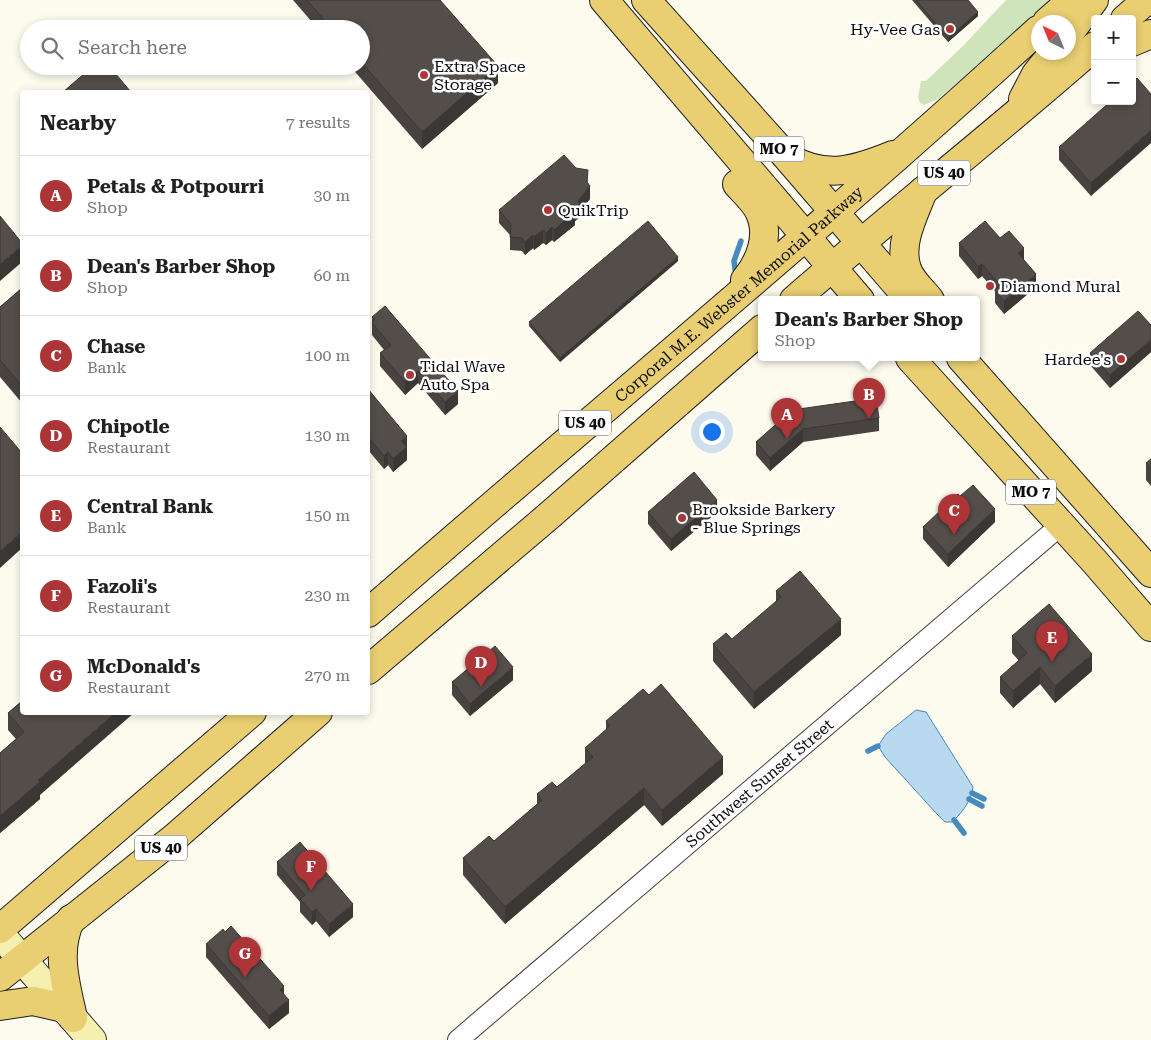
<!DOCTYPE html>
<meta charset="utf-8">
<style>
body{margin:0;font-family:"Roboto Serif",serif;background:#f6f6f6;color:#202124}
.controls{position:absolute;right:15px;top:15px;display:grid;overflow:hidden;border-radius:5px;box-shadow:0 2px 8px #0003}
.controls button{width:45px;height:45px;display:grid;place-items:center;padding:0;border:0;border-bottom:1px solid #e0e0e0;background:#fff;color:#202124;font:25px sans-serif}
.compass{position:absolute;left:1031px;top:15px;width:45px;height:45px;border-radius:50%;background:#fff;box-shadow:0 2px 8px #0003;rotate:317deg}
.you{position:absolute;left:711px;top:431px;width:18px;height:18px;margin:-12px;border:4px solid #fff;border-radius:50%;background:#1a73e8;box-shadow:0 0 0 8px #1a73e833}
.badge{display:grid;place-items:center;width:32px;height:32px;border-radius:50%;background:#ad3437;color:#fff;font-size:16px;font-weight:700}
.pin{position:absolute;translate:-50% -41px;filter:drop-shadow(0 1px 2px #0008)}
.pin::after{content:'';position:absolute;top:26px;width:18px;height:15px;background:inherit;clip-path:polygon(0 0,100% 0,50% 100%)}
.popup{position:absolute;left:758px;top:296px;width:222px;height:65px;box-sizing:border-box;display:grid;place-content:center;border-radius:5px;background:#fff;filter:drop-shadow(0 1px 4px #0005);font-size:16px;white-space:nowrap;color:#757577}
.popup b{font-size:19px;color:#202124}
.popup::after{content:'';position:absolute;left:50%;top:100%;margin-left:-10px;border:10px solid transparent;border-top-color:#fff}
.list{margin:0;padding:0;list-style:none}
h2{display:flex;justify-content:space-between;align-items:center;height:65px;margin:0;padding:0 20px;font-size:21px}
h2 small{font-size:16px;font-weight:400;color:#757577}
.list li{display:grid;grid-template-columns:32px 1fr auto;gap:15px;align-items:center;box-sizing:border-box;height:80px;padding:0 20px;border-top:1px solid #e0e0e0}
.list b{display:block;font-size:19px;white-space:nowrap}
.list p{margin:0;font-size:16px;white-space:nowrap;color:#757577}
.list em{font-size:16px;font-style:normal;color:#757577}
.icon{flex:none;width:28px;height:28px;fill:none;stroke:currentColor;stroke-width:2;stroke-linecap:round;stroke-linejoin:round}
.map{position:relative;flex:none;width:1151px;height:1040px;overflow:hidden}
.search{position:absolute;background:#fff;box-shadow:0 2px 8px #0003;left:20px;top:20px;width:350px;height:55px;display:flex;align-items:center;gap:12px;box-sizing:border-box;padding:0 18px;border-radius:28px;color:#757577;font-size:19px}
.panel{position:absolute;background:#fff;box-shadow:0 2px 8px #0003;left:20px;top:90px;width:350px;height:625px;border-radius:5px}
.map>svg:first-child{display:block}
</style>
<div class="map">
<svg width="1151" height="1040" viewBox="0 0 1151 1040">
<rect width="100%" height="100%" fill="#fdfaee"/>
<!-- green -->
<polygon fill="#cfe4bb" points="1006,0 1056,0 938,99 924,105 920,103 918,97 921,81 926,81 963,46"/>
<!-- water -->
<path fill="#b8d9ef" stroke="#478bbe" d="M 916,710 L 926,712 L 973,787 C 972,800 961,814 952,822 L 945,822 L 936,813 L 885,757 L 878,746 L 886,734 Z"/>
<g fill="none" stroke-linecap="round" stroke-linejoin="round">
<!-- stream -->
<g stroke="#478bbe" stroke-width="5.5">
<polyline points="736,277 734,261 741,241"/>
<polyline points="868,751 878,746"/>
<polyline points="972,793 984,799"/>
<polyline points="969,799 982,806"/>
<polyline points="954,820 964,833"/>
</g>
<defs>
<g id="street">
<path id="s1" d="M 458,1040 L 1061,525"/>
</g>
<polyline id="secondary" points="0,934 92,1040"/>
<g id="primary">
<polyline points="604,0 860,300"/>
<polyline points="646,0 785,155 910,300"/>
<polyline points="1125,19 1147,0"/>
<polyline points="1047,22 1072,0"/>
<polyline points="1068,35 1094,0"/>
<polyline points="1132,42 1151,34"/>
<polyline points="1023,99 1036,74 1054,52"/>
<path d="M 789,158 C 826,180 856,170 893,155"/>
<path d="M 737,184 C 744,192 755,202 759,211 C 771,235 760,262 745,280"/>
<path d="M 923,191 C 914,215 898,243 907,269 C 911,281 923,291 930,300"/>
<path d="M 794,300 C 893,214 996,133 1095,46"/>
<polyline points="910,358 1095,562 1151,627"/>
<polyline points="961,358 1151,573"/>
<path id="s2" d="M 368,613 C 591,418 820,230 1038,30"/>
<polyline points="368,670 551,514 762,329"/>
<path d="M 71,919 C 55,951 66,985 73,1018"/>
<polyline points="0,929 252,712"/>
<polyline points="0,977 174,838 318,712"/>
<polyline points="0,1006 33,1001 64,1008"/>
</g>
</defs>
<!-- street casing -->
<use href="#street" stroke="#3f3f3f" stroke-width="22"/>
<!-- secondary casing -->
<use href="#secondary" stroke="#2e2e2e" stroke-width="30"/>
<!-- primary casing -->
<use href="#primary" stroke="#1d1d1d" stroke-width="30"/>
<!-- street -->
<use href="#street" stroke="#fff" stroke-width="20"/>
<!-- secondary -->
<use href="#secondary" stroke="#f6f0b0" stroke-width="28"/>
<!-- primary -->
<use href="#primary" stroke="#e9cf72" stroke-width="28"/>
</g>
<!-- wall -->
<g fill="#484340">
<polygon points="293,0 440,0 498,83 422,149 350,66 361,66 361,29 318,29"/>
<polygon points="912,0 968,0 978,16 948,42"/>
<polygon points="1151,94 1091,196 1059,160 1059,147"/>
<polygon points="588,183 590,199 580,211 580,217 575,221 575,225 554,242 552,240 546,245 543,243 534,250 533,248 525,255 522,251 510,250 510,235 499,223 499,210"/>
<polygon points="1000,238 1024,260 1036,287 1004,314 995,303 995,291 982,276 978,279 959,256 959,243"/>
<polygon points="678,261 560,362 529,326 529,322"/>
<polygon points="22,288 22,403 0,377 0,307"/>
<polygon points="372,317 458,404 445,415 418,383 405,395 380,366 380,353 384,350 372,335"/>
<polygon points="1151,325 1151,352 1110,388 1090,365 1090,353"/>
<polygon points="368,389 407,448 407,460 393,472 388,465 384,469 368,450"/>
<polygon points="792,410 879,418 879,431 803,442 770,471 756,455 756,442"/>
<polygon points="1151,459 1151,486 1146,480 1146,463"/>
<polygon points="960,496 995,522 948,567 923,539 923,527"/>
<polygon points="648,512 717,512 671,551 648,524"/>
<polygon points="776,591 841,635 754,709 713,661 713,644 732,639 776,602"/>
<polygon points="1012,636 1092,671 1055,703 1040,684 1013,708 1000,693 1000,677 1019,661 1012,653"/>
<polygon points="513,680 470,716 452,695 452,682"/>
<polygon points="22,701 40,795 40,799 0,833 0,753 16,739 8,730 8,713"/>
<polygon points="606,721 723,774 662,826 644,805 505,924 463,875 463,858 494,841 537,804 537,794 557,787 585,764 585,748 606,730"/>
<polygon points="277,862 353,917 329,937 316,921 312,925 300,912 300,902 277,875"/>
<polygon points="206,944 284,994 289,1013 269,1029 206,957"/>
</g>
<!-- shaded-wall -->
<g fill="#3b3734">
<polygon points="978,12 978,16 948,42 948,38"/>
<polygon points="498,66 498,83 422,149 422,132"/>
<polygon points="1151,130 1151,143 1091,196 1091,183"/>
<polygon points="588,170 587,189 590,186 590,199 580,211 580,217 575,221 575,225 554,242 554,230 573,210 587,182"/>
<polygon points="552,227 552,240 546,245 546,233"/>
<polygon points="543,230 543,243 534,250 534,237"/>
<polygon points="533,235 533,248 525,255 525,242"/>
<polygon points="22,246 22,262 0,281 0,264"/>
<polygon points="1024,248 1024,261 1018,253"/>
<polygon points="678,257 678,261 560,362 560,358"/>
<polygon points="982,264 982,276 978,279 978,266"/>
<polygon points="1036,274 1036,287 1004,314 1004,301"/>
<polygon points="1151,340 1151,352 1110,388 1110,375"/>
<polygon points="418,371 418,383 405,395 405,382"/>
<polygon points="458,391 458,404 445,415 445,402"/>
<polygon points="803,429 803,442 770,471 770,458"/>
<polygon points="407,436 407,460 393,472 393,459 401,441"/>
<polygon points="388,452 388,465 384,469 384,456"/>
<polygon points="717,500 717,512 671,551 671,539"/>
<polygon points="995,509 995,522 948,567 948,554"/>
<polygon points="22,532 22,548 0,568 0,551"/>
<polygon points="841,619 841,635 754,709 754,692"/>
<polygon points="1092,654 1092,671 1055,703 1055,686"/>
<polygon points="513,667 513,680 470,716 470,704"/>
<polygon points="1040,667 1040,684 1013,708 1013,691"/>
<polygon points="116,712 135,712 40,795 40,799 0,833 0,816 38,780"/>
<polygon points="723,757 723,774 662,826 662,810"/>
<polygon points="644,788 644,805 505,924 505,907"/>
<polygon points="353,904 353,917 329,937 329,924"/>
<polygon points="316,909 316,921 312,925 312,912"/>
<polygon points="284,986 284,999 280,990"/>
<polygon points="289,1000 289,1013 269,1029 269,1016"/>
</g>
<!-- building -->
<g fill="#544e4a" stroke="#3b3734">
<polygon points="307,0 440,0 498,66 422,132 361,62 361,29 332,29"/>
<polygon points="916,0 968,0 978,12 948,38"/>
<polygon points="93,66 109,66 131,92 63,92"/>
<polygon points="1137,78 1151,94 1151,130 1091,183 1059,147 1111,101 1132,101 1132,83"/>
<polygon points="564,155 576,168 588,170 587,182 590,186 578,201 580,204 573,210 575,212 554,230 552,227 546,233 543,230 534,237 533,235 525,242 522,238 510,237 511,224 499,210"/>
<polygon points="0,216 22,243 22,246 0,264"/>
<polygon points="648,221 678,257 560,358 529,322"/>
<polygon points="985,221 1000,238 1009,231 1024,248 1018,253 1036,274 1004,301 995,290 1000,285 982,264 978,266 959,243"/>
<polygon points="22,288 22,386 0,360 0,307"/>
<polygon points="385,306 458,391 445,402 418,371 405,382 380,353 391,345 372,323 375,320 372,317"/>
<polygon points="1138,311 1151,325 1151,340 1110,375 1090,353"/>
<polygon points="368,389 407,436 401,441 407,447 393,459 388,452 384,456 368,437"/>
<polygon points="876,398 879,418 803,429 770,458 756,442 792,410"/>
<polygon points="0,427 22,453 22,532 0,551"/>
<polygon points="1151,459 1151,469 1146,463"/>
<polygon points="694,472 717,500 671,539 648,512"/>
<polygon points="973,485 995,509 948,554 923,527 958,494 960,496"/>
<polygon points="800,571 841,619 754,692 713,644 726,633 732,639 781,597 776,591"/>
<polygon points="1049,604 1092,654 1055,686 1040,667 1013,691 1000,677 1027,653 1012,636"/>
<polygon points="495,646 513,667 470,704 452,682"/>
<polygon points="661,684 723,757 662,810 644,788 505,907 463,858 489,836 494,841 542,800 537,794 552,782 557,787 593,757 585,748 610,726 606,721 643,689 649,695"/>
<polygon points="22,701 22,712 116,712 38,780 40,782 0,816 0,753 24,732 8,713"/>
<polygon points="300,842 353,904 329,924 316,909 312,912 300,899 305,895 277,862"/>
<polygon points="231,926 284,986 280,990 289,1000 269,1016 206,944 223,929 225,932"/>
</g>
<!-- markers -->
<g fill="#ad3437" stroke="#fff" stroke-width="2">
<circle cx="950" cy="29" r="5"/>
<circle cx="424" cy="75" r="5"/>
<circle cx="548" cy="210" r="5"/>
<circle cx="990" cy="286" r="5"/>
<circle cx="1121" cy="359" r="5"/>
<circle cx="410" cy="375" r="5"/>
<circle cx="682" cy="518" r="5"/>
</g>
<g text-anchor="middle" stroke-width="5" stroke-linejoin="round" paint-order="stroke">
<!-- shield labels -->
<g fill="#fff" stroke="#555" stroke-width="1">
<rect x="754" y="136.5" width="50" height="25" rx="4"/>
<rect x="918" y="160.5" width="52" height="25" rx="4"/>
<rect x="559" y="410.5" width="52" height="25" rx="4"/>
<rect x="1006" y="479.5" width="50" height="25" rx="4"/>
<rect x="135" y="835.5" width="52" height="25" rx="4"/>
</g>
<g font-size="15" font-weight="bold" fill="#0c0c0c">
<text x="779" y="154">MO 7</text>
<text x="944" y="178">US 40</text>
<text x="585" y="428">US 40</text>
<text x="1031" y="497">MO 7</text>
<text x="161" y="853">US 40</text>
</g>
<!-- poi labels -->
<g font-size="16" fill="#0c0c0c" stroke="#fff" text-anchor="start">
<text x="940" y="35" text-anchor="end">Hy-Vee Gas</text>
<text x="434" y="72">Extra Space<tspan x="434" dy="18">Storage</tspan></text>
<text x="558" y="216">QuikTrip</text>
<text x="1000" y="292">Diamond Mural</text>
<text x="1111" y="365" text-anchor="end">Hardee's</text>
<text x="420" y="372">Tidal Wave<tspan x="420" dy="18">Auto Spa</tspan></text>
<text x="692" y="515">Brookside Barkery<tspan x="692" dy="18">- Blue Springs</tspan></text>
</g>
<!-- street labels -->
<g font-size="16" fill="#0c0c0c" stroke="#fff">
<text dy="6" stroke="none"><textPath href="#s2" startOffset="489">Corporal M.E. Webster Memorial Parkway</textPath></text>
<text dy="6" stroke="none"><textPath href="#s1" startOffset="396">Southwest Sunset Street</textPath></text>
</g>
</g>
</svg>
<div class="controls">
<button>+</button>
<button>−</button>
</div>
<svg class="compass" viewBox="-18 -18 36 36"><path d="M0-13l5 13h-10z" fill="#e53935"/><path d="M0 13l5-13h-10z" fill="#757577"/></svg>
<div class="you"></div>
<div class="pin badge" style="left:787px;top:439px">A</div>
<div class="pin badge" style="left:869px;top:419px">B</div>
<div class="popup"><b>Dean's Barber Shop</b>Shop</div>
<div class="pin badge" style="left:954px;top:535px">C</div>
<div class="pin badge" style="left:481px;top:687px">D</div>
<div class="pin badge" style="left:1052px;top:662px">E</div>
<div class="pin badge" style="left:311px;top:891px">F</div>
<div class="pin badge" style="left:245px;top:978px">G</div>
<div class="search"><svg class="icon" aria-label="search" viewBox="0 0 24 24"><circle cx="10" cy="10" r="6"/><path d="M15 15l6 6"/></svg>Search here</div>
<section class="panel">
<h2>Nearby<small>7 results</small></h2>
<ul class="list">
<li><span class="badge">A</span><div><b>Petals &amp; Potpourri</b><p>Shop</p></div><em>30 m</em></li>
<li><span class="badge">B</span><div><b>Dean's Barber Shop</b><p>Shop</p></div><em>60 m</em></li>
<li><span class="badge">C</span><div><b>Chase</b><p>Bank</p></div><em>100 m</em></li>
<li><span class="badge">D</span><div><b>Chipotle</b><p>Restaurant</p></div><em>130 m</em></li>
<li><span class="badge">E</span><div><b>Central Bank</b><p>Bank</p></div><em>150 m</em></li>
<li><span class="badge">F</span><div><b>Fazoli's</b><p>Restaurant</p></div><em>230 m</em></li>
<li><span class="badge">G</span><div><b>McDonald's</b><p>Restaurant</p></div><em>270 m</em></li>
</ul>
</section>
</div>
